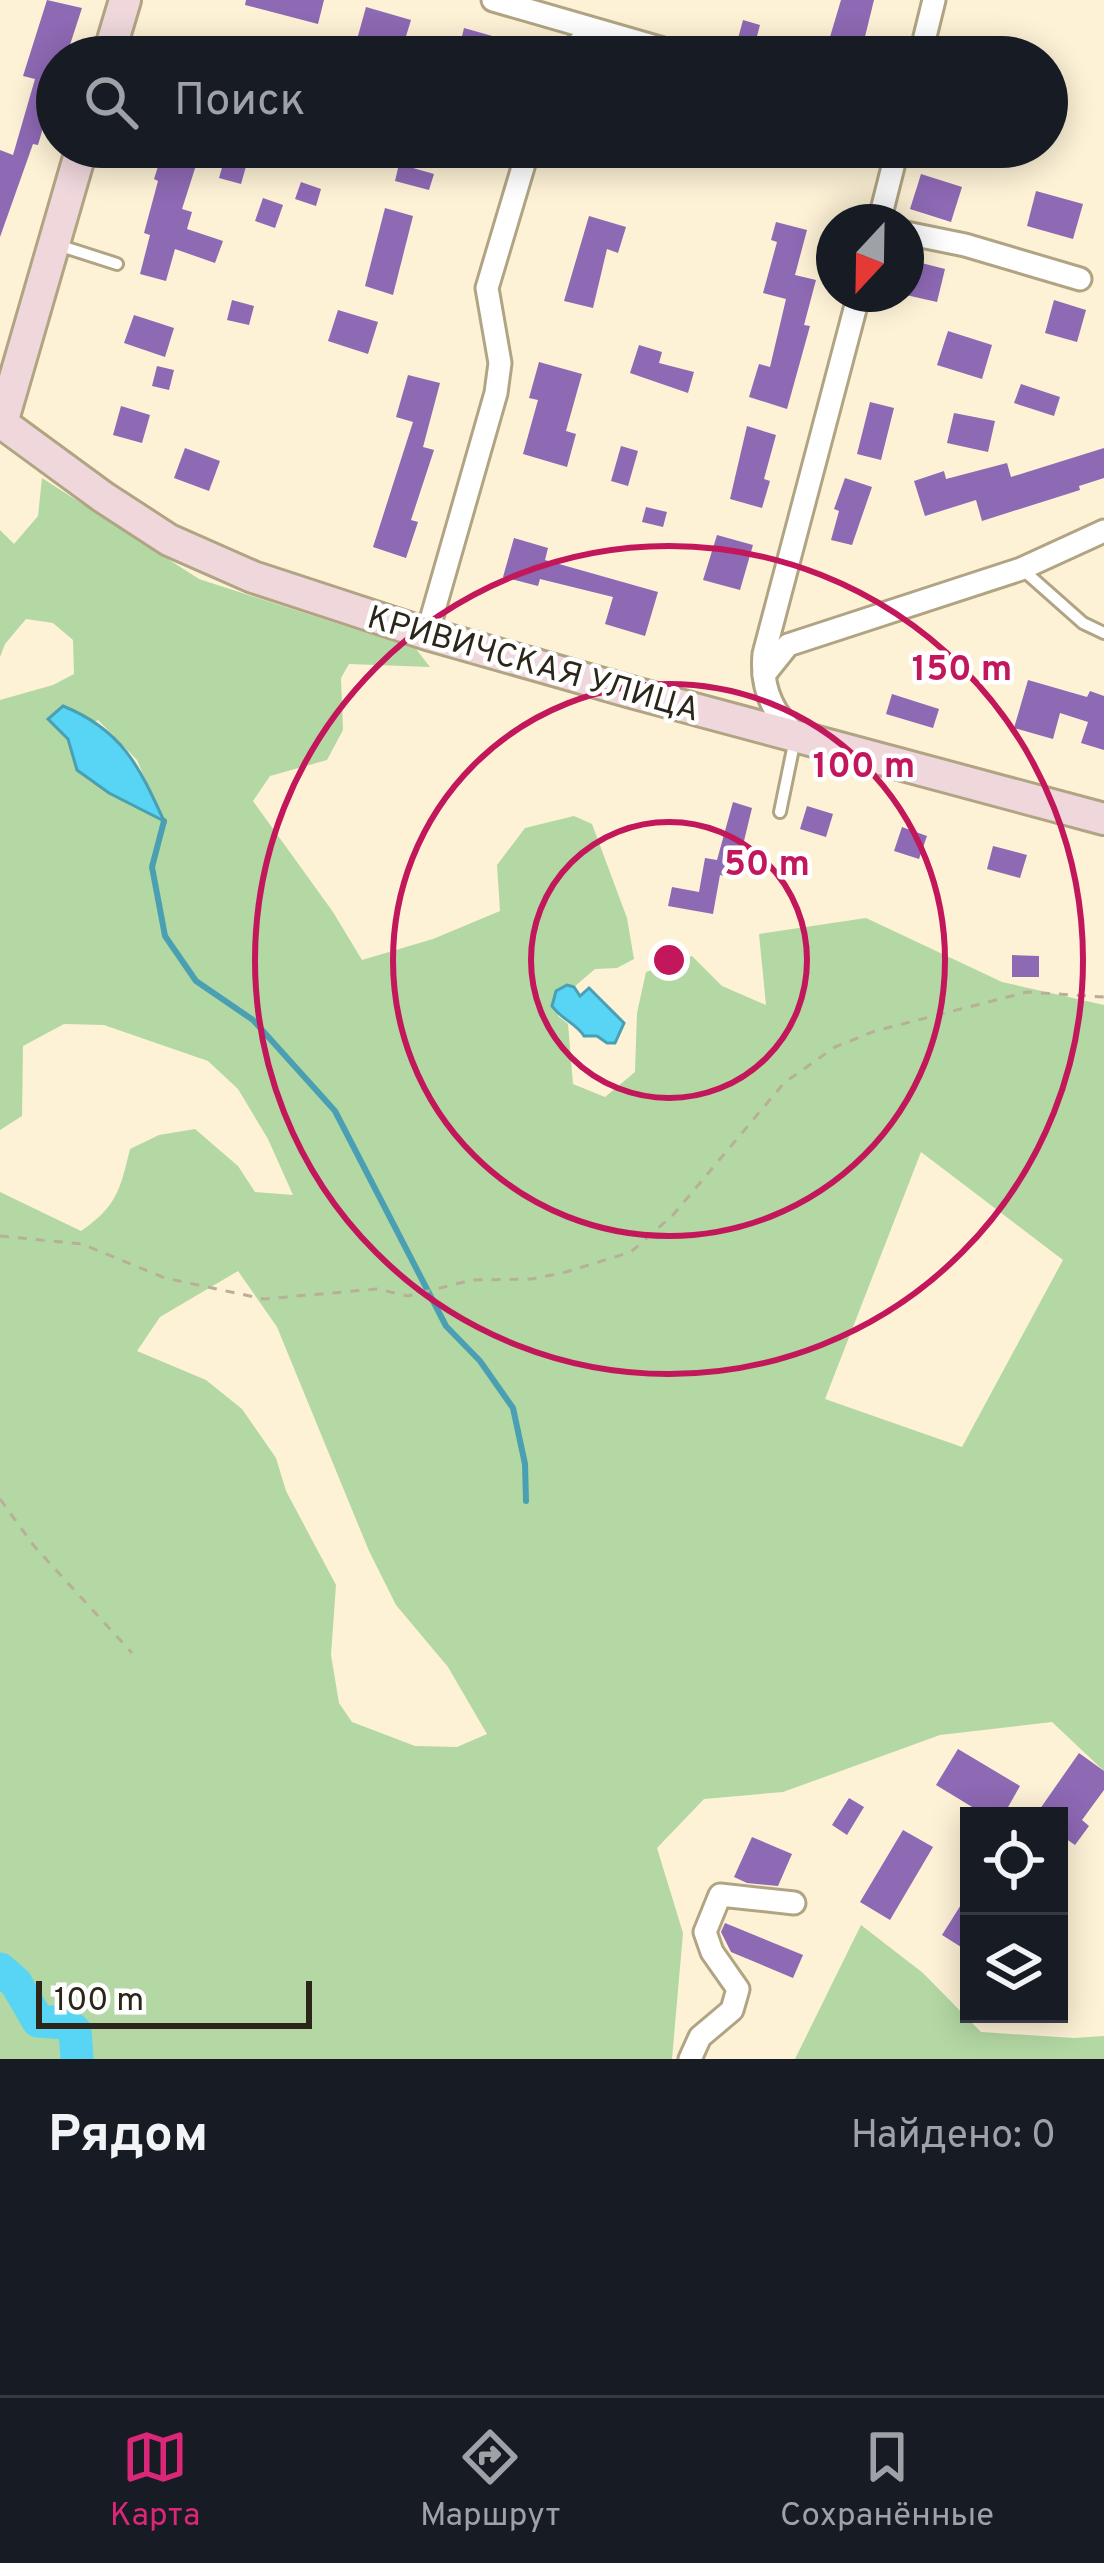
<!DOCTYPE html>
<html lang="ru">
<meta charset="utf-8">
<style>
body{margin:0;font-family:Overpass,sans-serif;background:#20242c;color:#f1f3f6}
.controls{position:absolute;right:36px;bottom:36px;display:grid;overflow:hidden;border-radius:0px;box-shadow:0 6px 30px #0003}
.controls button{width:108px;height:108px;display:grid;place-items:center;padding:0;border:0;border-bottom:3px solid #363941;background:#171b24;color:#f1f3f6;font:60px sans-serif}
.compass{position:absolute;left:816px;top:204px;width:108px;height:108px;border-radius:50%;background:#171b24;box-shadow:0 6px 30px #0003;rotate:202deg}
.scale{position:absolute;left:36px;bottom:30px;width:276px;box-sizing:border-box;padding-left:12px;border:6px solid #2b2619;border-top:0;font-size:33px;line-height:42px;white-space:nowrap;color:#2b2619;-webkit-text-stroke:9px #fff;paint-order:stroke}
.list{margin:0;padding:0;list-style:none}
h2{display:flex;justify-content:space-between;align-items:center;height:156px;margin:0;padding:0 48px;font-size:51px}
h2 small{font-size:39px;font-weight:400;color:#9ea1a6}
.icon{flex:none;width:66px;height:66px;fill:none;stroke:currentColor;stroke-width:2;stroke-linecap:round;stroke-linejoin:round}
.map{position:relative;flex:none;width:1104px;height:2059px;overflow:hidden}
.search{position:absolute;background:#171b24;box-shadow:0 6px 30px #0003;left:36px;right:36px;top:36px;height:132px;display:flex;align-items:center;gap:30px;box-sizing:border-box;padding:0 42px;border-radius:66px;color:#9ea1a6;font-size:45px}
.sheet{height:336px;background:#171b24}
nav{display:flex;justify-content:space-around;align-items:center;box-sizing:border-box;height:168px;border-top:3px solid #363941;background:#171b24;font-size:33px;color:#9ea1a6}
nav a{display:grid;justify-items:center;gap:6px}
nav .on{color:#db2777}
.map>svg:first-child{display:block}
</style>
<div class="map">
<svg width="1104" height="2059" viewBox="0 0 1104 2059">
<rect width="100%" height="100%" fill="#fdf2d6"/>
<!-- green -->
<g fill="#b3d8a3" fill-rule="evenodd">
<path d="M 42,478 L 199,579 L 416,649 L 430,667 L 349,664 L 341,678 L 343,730 L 327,760 L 270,776 L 253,801 L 333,912 L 362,960 L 433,939 L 500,911 L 497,865 L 525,828 L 574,816 L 592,824 L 627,918 L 634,959 L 617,968 L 595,969 L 574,987 L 567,985 L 558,1016 L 568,1024 L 573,1084 L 605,1097 L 635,1072 L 637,1013 L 646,972 L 692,956 L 722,986 L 766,1005 L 759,934 L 866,918 L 1002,982 L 1104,1005 L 1104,1771 L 1052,1722 L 940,1735 L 783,1792 L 704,1799 L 657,1848 L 683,1933 L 672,2059 L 0,2059 L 0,1192 L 81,1231 C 117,1206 120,1190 130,1149 L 159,1135 L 195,1129 L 238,1166 L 255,1192 L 293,1195 L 268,1139 L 238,1089 L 208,1061 L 104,1025 L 64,1024 L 23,1046 L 22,1116 L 0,1130 L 0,700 L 53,685 L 74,674 L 73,640 L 53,623 L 26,619 L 5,644 L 0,657 L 0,530 L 14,544 L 38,516 ZM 98,720 L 137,760 L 162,820 L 109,793 L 77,770 L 68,739 ZM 921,1152 L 1063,1260 L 962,1447 L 825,1399 ZM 238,1271 L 277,1327 L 369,1551 L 396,1605 L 448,1667 L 487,1734 L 457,1747 L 415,1746 L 352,1722 L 339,1703 L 331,1655 L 336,1585 L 286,1491 L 276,1458 L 242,1409 L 206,1380 L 137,1351 L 160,1317 Z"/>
<polygon points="861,1925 923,1973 981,2032 1074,2038 1104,2036 1104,2059 795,2059"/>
</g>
<!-- water -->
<g fill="#58d4f4" stroke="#4aa0b2" stroke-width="3">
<path d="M 63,706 C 122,730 139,766 164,821 L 109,793 L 77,770 L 68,739 L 48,719 Z"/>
<path d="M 567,985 L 574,987 L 580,996 L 589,988 L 624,1023 L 615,1043 L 607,1043 L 597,1036 L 584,1036 C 577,1024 561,1019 552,1006 L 556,991 Z"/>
</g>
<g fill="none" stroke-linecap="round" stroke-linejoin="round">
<!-- stream -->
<polyline stroke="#4aa0b2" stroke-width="6" points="164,821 152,867 165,936 196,981 253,1020 335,1111 446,1326 480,1361 513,1408 525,1464 526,1501"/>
<!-- river -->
<polyline stroke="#58d4f4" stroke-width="33" points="0,1969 16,1983 38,2021 65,2023 75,2031 77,2059"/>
</g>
<!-- building -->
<g fill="#8e69b4">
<polygon points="47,0 82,8 66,57 57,57 57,80 38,145 33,144 0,237 0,150 13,155 35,79 23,76"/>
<polygon points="246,0 324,0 318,24 245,5"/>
<polygon points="841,0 874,0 860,57 824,57"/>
<polygon points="366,7 411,20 400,56 356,43"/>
<polygon points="743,20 760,25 753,51 736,46"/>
<polygon points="464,28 521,44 518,57 457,57"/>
<polygon points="255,39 302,53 302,57 250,57"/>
<polygon points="705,147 772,147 767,168 704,152"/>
<polygon points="164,148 198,159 182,209 192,212 187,229 223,241 215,263 175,249 166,281 140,274 150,235 144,233 158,181 154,179"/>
<polygon points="225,157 247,163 241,184 219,178"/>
<polygon points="399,164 434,174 429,190 395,181"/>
<polygon points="921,174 962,187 951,222 910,209"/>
<polygon points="301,182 321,189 316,206 295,199"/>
<polygon points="1036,191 1083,204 1073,239 1027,226"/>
<polygon points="263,198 283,205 275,228 255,221"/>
<polygon points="385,208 413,216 393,295 365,286"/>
<polygon points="589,216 626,227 618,253 607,249 593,308 564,301"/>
<polygon points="776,222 807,230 795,275 816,280 804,325 810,326 787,409 749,397 759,364 770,367 786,299 763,293 777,242 771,240"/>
<polygon points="906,259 945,269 937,302 906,295"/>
<polygon points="232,300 254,306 249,325 227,320"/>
<polygon points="1054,300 1086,310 1077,342 1045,333"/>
<polygon points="338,310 378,322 368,354 328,341"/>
<polygon points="134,315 174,328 165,357 124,343"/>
<polygon points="948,331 992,345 982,379 937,365"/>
<polygon points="639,345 662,352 659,363 694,372 688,393 630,373"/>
<polygon points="539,362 582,374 566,431 576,434 567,467 523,454 538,400 529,398"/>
<polygon points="157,366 174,370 169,390 152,386"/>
<polygon points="408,375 440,383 423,447 434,450 411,520 418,522 406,558 373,547 413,422 396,417"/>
<polygon points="1021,384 1060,397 1054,416 1014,403"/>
<polygon points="870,402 894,408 881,460 857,454"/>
<polygon points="121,406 150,415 142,443 113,435"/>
<polygon points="954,413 995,421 988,452 947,443"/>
<polygon points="747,426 776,435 764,479 770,481 762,508 730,499"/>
<polygon points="621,446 638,451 628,486 611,481"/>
<polygon points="185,448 220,461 209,491 174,478"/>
<polygon points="1104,448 1104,478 1079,486 1080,490 982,521 976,500 925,516 914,481 944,471 946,479 1007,463 1011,477"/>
<polygon points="845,478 872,487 852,545 831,540 839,511 834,509"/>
<polygon points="646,507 667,512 663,527 642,522"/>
<polygon points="717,535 753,545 740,590 703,580"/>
<polygon points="514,538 548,548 545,560 658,592 645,636 605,624 613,597 540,579 538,586 503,577"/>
<polygon points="1028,680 1087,697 1090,691 1104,696 1104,750 1081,743 1088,722 1060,713 1053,739 1014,728"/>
<polygon points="892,694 939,709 933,728 886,714"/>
<polygon points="733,802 752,808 735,878 720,875 713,914 668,906 672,887 699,892 705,858 717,860"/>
<polygon points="807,806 833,814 826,837 800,829"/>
<polygon points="902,827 927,836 919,859 894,851"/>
<polygon points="993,846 1027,855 1020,878 987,869"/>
<polygon points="1012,955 1039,956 1039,977 1012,977"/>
<polygon points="958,1749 1020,1786 1003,1816 987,1816 936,1785"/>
<polygon points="1079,1753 1104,1771 1104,1790 1082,1820 1089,1826 1075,1845 1059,1834 1059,1816 1035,1816"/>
<polygon points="849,1798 864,1807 847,1835 832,1825"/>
<polygon points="903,1830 933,1847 890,1920 860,1902"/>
<polygon points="752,1837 792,1854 778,1886 747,1883 734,1877"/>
<polygon points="969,1892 969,1952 942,1935"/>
<polygon points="725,1923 803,1955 793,1978 731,1952 721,1932"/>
</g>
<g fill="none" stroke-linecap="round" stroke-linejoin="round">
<defs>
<g id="lane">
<polyline points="58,245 117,264"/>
<polyline points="1022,569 1083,623 1104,633"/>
<polyline points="780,812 795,739"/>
</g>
<g id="street">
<polyline points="493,0 691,57"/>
<polyline points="563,57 594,30"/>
<polyline points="920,57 934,0"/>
<polyline points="879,222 898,147"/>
<polyline points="906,233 965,245 1080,279"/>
<polyline points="427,634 496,393 500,363 487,288 529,147"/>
<polyline points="764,675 788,645 1021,569 1104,531"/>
<path d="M 795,733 C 771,712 761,686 764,654 L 859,294"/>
<polyline points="690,2059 700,2037 732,2010 738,1989 712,1952 705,1932 720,1895 794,1903"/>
</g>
<g id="secondary">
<polyline points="108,57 125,0"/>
<polyline points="82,147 2,423 103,497 169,540 253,577 427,634 631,692 1104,819"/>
</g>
</defs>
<!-- lane casing -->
<use href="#lane" stroke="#b0a483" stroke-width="16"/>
<!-- street casing -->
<use href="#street" stroke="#b0a483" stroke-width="27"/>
<!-- secondary casing -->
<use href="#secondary" stroke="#b0a483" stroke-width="36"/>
<!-- path -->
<g stroke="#b8af98" stroke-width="3" stroke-dasharray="9 9" stroke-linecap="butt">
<polyline points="0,1236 82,1244 165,1278 264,1299 377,1289 408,1296 472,1280 532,1279 566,1272 631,1252 673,1215 784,1083 835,1047 875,1031 1027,992 1104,997"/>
<polyline points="0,1499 34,1546 132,1653"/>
</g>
<!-- lane -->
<use href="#lane" stroke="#fff" stroke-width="10"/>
<!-- street -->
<use href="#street" stroke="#fff" stroke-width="21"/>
<!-- secondary -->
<use href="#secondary" stroke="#efd7dc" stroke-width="30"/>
</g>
<!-- distance rings -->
<g fill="none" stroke="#c2185b" stroke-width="6">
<circle cx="669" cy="960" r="138"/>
<circle cx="669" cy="960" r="276"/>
<circle cx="669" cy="960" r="414"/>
</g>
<g text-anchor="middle" stroke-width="9" stroke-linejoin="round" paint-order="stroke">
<!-- street labels -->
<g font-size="33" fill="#2b2619" stroke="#fff">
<text transform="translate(534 662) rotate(16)" y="12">КРИВИЧСКАЯ УЛИЦА</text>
</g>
</g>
<circle cx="669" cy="960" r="18" fill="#c2185b" stroke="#fff" stroke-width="6"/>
<g font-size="36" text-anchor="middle" font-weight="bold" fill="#c2185b" stroke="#fff" stroke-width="9" stroke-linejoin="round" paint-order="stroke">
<text x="962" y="680">150 m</text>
<text x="864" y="777">100 m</text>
<text x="767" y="875">50 m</text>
</g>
</svg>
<div class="controls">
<button><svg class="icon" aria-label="locate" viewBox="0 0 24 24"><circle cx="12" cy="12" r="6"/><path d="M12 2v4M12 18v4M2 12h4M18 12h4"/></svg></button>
<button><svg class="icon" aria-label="layers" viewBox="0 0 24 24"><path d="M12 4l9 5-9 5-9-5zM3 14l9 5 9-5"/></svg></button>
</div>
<svg class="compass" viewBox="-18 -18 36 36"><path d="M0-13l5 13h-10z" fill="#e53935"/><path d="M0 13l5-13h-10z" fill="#9ea1a6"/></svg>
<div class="scale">100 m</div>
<div class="search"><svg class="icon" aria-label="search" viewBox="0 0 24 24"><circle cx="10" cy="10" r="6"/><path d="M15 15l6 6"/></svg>Поиск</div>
</div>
<section class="sheet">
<h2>Рядом<small>Найдено: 0</small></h2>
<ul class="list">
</ul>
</section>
<nav>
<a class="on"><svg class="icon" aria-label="map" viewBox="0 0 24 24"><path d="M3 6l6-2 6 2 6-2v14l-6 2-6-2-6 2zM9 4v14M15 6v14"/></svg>Карта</a>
<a><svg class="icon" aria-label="directions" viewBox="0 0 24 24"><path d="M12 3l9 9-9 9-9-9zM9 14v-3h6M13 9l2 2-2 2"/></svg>Маршрут</a>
<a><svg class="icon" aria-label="saved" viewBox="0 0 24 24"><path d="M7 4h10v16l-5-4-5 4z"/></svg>Сохранённые</a>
</nav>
